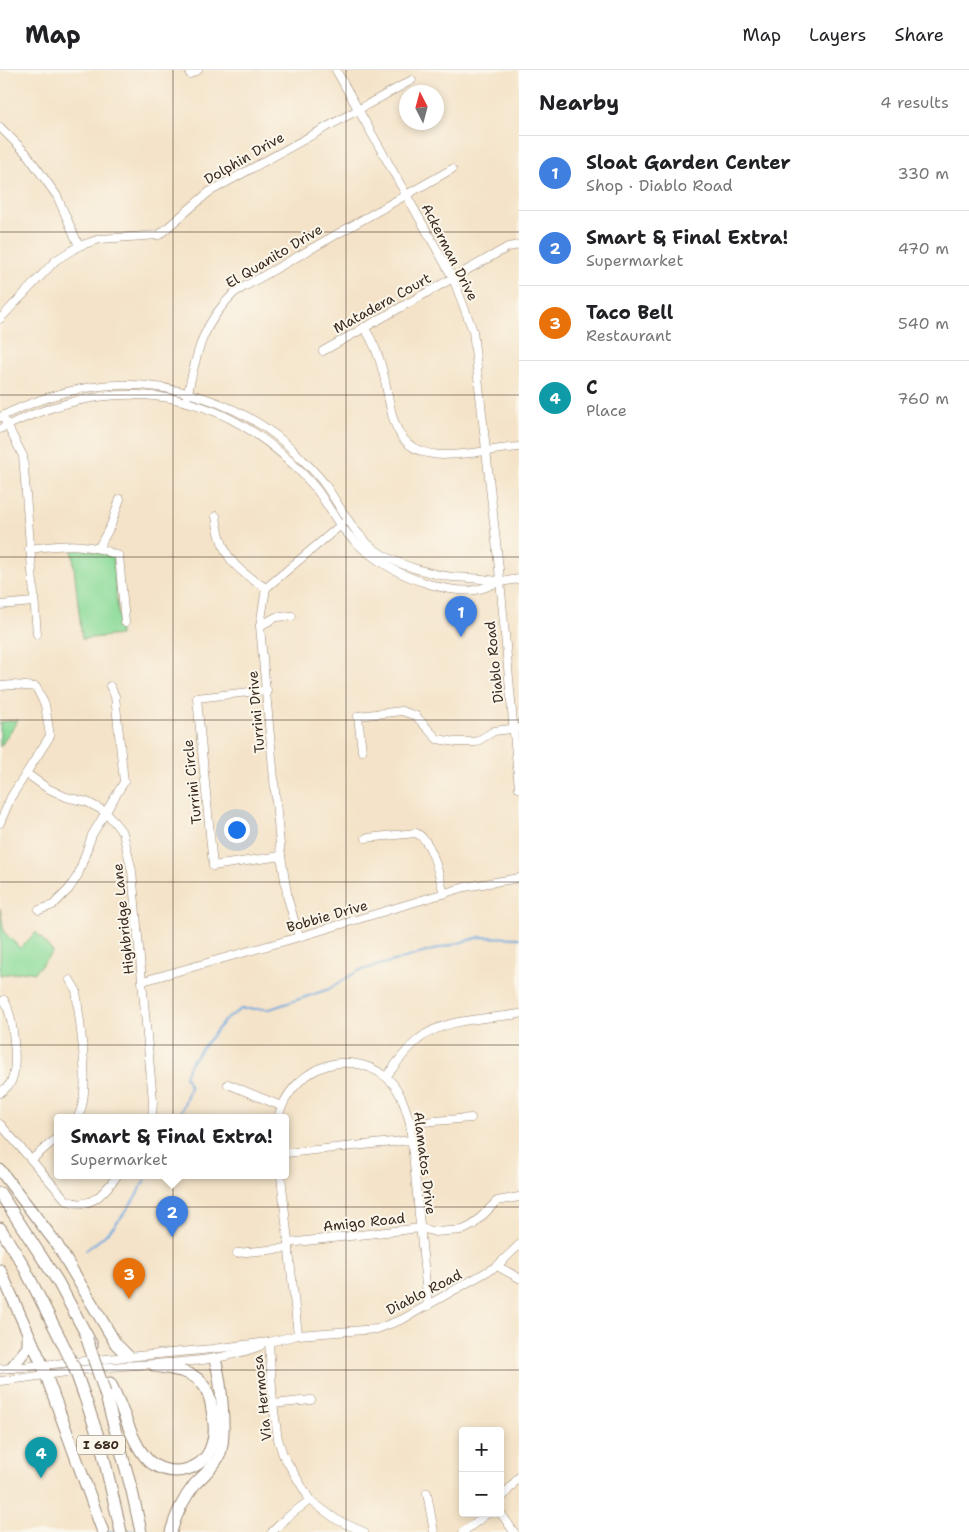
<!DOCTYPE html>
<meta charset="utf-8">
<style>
body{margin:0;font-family:"Shantell Sans",sans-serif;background:#f6f6f6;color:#202124}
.controls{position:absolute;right:15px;bottom:15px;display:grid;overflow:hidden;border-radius:5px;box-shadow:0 2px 8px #0003}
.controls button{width:45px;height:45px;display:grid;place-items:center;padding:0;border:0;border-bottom:1px solid #e0e0e0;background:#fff;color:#202124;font:25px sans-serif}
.compass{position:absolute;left:399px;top:15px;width:45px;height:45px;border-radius:50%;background:#fff;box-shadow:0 2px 8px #0003;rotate:354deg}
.you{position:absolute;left:236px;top:759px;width:18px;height:18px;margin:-12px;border:4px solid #fff;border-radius:50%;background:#1a73e8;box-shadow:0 0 0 8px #1a73e833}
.badge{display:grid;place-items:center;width:32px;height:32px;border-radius:50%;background:#0f766e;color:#fff;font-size:16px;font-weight:700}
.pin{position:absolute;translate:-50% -41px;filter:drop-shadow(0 1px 2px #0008)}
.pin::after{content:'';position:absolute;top:26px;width:18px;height:15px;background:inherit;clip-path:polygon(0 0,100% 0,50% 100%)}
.popup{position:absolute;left:54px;top:1044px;width:235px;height:65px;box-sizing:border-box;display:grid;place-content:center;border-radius:5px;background:#fff;filter:drop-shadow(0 1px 4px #0005);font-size:16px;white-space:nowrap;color:#757577}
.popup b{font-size:19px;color:#202124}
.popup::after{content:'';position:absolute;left:50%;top:100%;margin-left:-10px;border:10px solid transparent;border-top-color:#fff}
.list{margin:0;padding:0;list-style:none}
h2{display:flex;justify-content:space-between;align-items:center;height:65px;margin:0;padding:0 20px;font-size:21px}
h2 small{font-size:16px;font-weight:400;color:#757577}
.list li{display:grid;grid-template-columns:32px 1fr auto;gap:15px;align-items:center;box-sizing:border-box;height:75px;padding:0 20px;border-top:1px solid #e0e0e0}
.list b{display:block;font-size:19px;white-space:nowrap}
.list p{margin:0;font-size:16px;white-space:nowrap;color:#757577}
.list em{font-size:16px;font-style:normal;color:#757577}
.map{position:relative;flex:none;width:519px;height:1462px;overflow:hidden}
header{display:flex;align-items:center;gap:30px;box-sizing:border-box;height:70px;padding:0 25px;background:#fff;border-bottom:1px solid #e0e0e0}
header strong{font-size:24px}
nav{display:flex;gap:28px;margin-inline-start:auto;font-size:18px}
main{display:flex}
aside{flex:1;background:#fff}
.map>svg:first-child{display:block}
</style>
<header>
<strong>Map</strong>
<nav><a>Map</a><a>Layers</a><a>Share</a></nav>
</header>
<main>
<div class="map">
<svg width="519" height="1462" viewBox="0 0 519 1462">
<rect width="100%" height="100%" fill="#fbf7ec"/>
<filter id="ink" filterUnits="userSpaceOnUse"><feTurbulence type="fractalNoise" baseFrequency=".02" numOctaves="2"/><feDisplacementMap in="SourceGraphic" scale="10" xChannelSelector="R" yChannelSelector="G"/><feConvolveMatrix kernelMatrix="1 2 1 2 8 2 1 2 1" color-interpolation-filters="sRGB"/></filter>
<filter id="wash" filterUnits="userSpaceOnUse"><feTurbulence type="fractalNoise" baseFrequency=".0096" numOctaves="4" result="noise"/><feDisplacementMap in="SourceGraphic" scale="20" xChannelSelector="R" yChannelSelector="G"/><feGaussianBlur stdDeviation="1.12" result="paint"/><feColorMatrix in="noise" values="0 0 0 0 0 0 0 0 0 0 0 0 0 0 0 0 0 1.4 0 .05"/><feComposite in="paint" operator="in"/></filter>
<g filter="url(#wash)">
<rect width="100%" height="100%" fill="#f4e3c8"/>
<!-- green -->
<g fill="#8cdb9a" stroke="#64825c">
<polygon points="79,478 113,486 120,565 82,569 72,479"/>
<polygon points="18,650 0,677 0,652"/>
<polygon points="0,838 4,862 20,878 36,862 53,882 34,903 27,901 0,905"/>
</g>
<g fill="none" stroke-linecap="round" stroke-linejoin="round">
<!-- stream -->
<g stroke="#6fa8de" stroke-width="2">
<polyline points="179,1048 190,1017 185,1006 190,993 225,950 241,939 270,939 329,919 358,901 480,867 519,868"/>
<path d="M 86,1180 C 114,1162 132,1135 147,1106"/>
<polyline points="124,1460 137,1461"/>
<polyline points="107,1462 117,1460"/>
</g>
</g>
</g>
<g filter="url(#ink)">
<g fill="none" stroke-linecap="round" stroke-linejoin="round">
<defs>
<g id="minor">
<polyline points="336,0 453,208 473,261 499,499 519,718"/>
<polyline points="190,4 198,0"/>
<polyline points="0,57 26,83 57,126 79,176"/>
<polyline points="0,249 56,190 79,176 100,169 159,165 209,122 412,10"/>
<path d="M 364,257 C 373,271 379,285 383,302 C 393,341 389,383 443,385 C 468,385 494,379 519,377"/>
<polyline points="323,281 508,177 519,175"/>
<path d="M 187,327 C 197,282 201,255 235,222 L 452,99"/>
<path d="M 0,347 C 27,334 56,323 86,318 C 163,305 250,333 303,390 C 311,398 320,407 326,416 C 343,441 356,469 383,485 C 402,496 430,504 452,507 C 468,508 484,508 500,512"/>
<polyline points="5,351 23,386 37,564"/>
<path d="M 0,359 C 116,301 224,315 312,414 C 323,426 330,441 340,455 C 361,482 393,503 426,513 C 440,518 460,522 475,520 C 484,519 491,514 500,512 C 506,511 513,510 519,509"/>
<path d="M 216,446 C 221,484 233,499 266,518"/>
<polyline points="99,477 111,455 120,429"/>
<path d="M 29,479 C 63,475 86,471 119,486 L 125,552"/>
<polyline points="0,535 33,532"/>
<polyline points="260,556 276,547 292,546"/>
<polyline points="0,616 14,615 36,617 45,635 50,666 11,727 0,753"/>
<polyline points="267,620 197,628 213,796 281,786"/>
<polyline points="362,681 358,646 402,641 416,646 437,669 456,672 476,672 494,661 519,658"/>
<polyline points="27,704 47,718 66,727 87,732 106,742 123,763 132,801 153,1031 152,1048"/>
<path d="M 366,768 L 416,763 C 433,770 439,807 444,824"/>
<polyline points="39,840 53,835 69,819 78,805 92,765 124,712 115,626 110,616"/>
<polyline points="299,867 288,829 281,786 260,556 266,518 342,454"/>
<path d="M 70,910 L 76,920 C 79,950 93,1026 77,1048"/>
<polyline points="143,911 299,867 465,817 519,808"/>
<path d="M 386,1007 C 396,994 406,979 419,969 C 444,948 488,949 519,944"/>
<polyline points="228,1014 281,1036"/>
<path d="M 0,1023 C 3,1020 9,1016 11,1012 C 19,996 13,944 4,930"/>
<path d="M 278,1048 C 290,1001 344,975 386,1007 C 400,1018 405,1036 410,1053 L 428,1236"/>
<polyline points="410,1053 471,1048"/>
<path d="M 0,1054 L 66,1130 C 90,1141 103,1124 117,1106"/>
<polyline points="286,1083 412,1070"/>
<polyline points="32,1089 58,1067"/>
<polyline points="281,1106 298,1265"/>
<polyline points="288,1173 421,1158 435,1162 463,1160 473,1155 497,1131 519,1127"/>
<polyline points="237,1183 289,1178"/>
<polyline points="497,1196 519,1208"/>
<polyline points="269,1272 273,1334 278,1369 283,1385 310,1430 337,1450 364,1462"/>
<polyline points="0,1299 212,1279 269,1272 298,1265 377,1259 403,1249 497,1196 519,1175"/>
<path d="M 0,1311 C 37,1307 73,1300 110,1297 C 161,1292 211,1295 260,1276"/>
<polyline points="273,1334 311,1330"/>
<polyline points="427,1423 434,1462"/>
<polyline points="500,1430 519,1407"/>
<polyline points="500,1442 514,1462"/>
<polyline points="272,1462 286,1448 310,1430"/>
<polyline points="463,1462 488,1443"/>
</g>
<g id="highway">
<polyline points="0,1100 56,1173 116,1274 128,1286"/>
<polyline points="0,1123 58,1212 92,1275"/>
<polyline points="0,1158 22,1193 61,1270"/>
<polyline points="0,1200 42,1294 103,1462"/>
<polyline points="12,1297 28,1277 28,1266"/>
<path d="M 110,1313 C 123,1335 131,1375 150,1392 C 171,1409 205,1401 212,1374 C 216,1363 214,1351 212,1340 C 211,1330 208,1320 201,1312 C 190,1300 170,1299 155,1296"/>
<polyline points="105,1323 132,1421 141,1462"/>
<polyline points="84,1325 101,1375 121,1462"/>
<path d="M 171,1462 C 176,1444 183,1429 195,1414 C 203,1406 212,1398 218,1388 C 228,1371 221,1309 215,1290"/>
</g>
</defs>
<!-- minor casing -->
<use href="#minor" stroke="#988673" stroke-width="9"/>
<!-- highway casing -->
<use href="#highway" stroke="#988673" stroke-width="13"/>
<!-- minor -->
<use href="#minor" stroke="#fff" stroke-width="8"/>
<!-- highway -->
<use href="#highway" stroke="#fff" stroke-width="11"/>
<defs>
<g id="highway-bridge">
<polyline points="87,1269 105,1323"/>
<polyline points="61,1270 74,1297 84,1325"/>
</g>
</defs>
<!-- highway-bridge casing -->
<use href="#highway-bridge" stroke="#988673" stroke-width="13" stroke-linecap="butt"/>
<!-- highway-bridge -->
<use href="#highway-bridge" stroke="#fff" stroke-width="11"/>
</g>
</g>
<!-- grid -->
<path fill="none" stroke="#3b2a1e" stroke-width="1" stroke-opacity="0.55" d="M 173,0 L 173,1462M 346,0 L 346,1462M 0,162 L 519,162M 0,325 L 519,325M 0,487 L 519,487M 0,650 L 519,650M 0,812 L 519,812M 0,975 L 519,975M 0,1137 L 519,1137M 0,1300 L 519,1300"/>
<g text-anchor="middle" stroke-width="4" stroke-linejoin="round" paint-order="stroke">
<!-- shield labels -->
<rect fill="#fbf7ec" stroke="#75685c" stroke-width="1" x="77" y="1365.5" width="48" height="19" rx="4"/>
<g font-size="12" font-weight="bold" fill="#3b2a1e">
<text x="101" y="1379">I 680</text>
</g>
<!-- street labels -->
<g font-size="14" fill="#3b2a1e" stroke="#fbf7ec">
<text transform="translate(244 88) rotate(-30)" y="5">Dolphin Drive</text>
<text transform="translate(450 182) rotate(63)" y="5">Ackerman Drive</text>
<text transform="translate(274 186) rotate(-31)" y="5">El Quanito Drive</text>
<text transform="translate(382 233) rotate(-29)" y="5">Matadera Court</text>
<text transform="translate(494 592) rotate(-96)" y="5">Diablo Road</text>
<text transform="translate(256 642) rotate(-95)" y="5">Turrini Drive</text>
<text transform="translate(192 712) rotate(-96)" y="5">Turrini Circle</text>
<text transform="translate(327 846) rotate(-16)" y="5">Bobbie Drive</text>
<text transform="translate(123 849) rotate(-96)" y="5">Highbridge Lane</text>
<text transform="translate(425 1093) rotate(83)" y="5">Alamatos Drive</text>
<text transform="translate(364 1152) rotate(-6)" y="5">Amigo Road</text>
<text transform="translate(424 1222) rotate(-27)" y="5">Diablo Road</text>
<text transform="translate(262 1328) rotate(-96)" y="5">Via Hermosa</text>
</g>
</g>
</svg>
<div class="controls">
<button>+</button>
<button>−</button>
</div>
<svg class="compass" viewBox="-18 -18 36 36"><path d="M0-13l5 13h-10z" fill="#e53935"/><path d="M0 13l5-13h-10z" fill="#757577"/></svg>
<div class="you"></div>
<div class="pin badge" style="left:461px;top:567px;background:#3f7fe0">1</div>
<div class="pin badge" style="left:172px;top:1167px;background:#3f7fe0">2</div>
<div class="popup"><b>Smart &amp; Final Extra!</b>Supermarket</div>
<div class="pin badge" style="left:129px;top:1229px;background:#e8710a">3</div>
<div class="pin badge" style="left:41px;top:1408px;background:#0f9aa8">4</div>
</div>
<aside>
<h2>Nearby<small>4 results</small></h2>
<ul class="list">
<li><span class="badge" style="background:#3f7fe0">1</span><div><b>Sloat Garden Center</b><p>Shop · Diablo Road</p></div><em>330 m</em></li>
<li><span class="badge" style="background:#3f7fe0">2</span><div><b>Smart &amp; Final Extra!</b><p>Supermarket</p></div><em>470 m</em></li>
<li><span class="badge" style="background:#e8710a">3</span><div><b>Taco Bell</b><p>Restaurant</p></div><em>540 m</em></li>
<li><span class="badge" style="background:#0f9aa8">4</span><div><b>C</b><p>Place</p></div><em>760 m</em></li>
</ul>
</aside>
</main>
